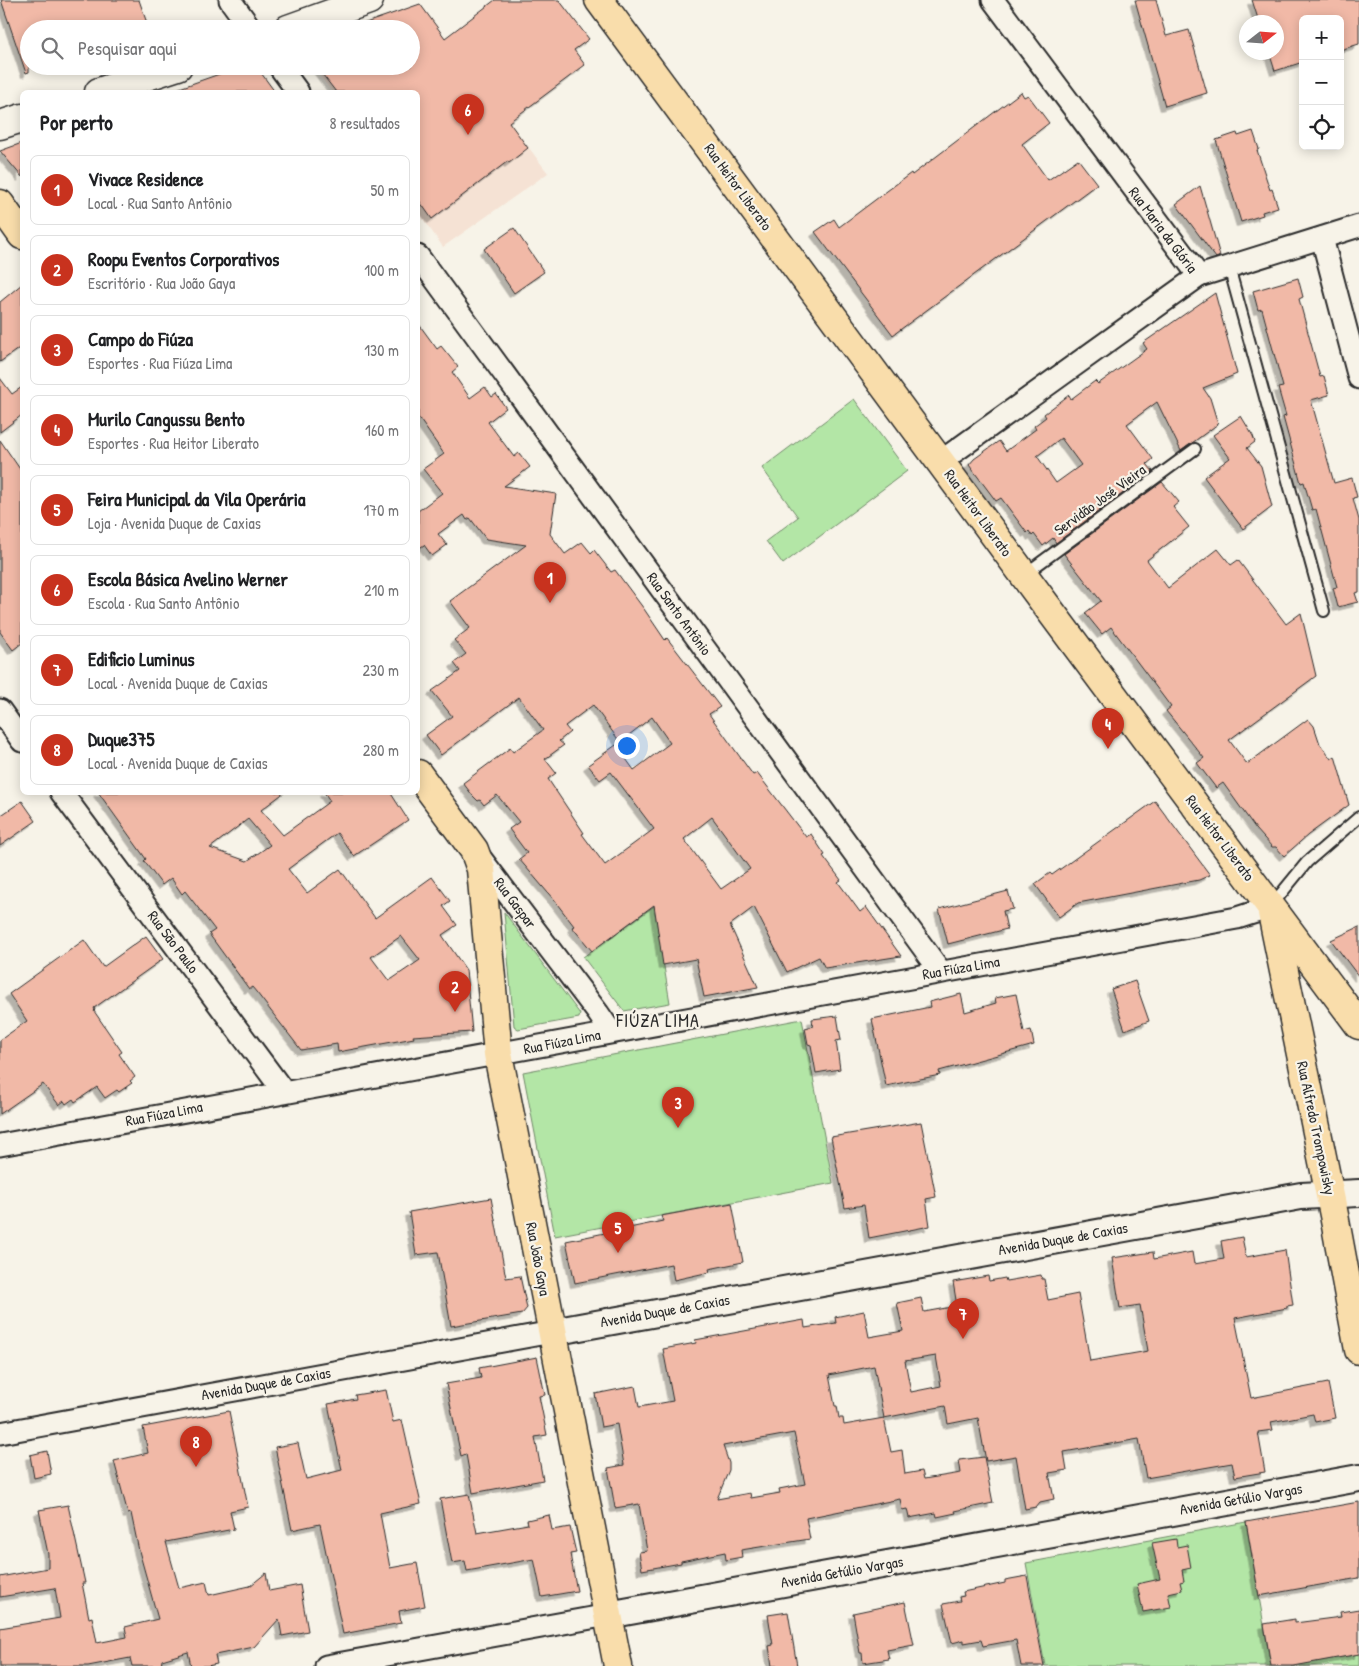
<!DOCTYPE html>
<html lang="pt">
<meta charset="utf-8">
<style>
body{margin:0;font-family:"Patrick Hand",sans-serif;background:#f2f2f2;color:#202124}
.controls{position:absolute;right:15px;top:15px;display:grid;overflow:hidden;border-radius:8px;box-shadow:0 2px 12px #0003}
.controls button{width:45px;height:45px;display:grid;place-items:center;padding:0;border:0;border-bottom:1px solid #e0e0e0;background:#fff;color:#202124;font:25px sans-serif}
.compass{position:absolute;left:1239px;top:15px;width:45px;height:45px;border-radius:50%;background:#fff;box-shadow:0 2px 12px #0003;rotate:73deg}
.you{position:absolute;left:626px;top:745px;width:18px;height:18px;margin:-12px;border:4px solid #fff;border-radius:50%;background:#1a73e8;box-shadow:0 0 0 8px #1a73e833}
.badge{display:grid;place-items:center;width:32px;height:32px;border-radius:50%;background:#c8321e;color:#fff;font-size:16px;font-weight:700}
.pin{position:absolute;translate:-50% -41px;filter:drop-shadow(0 1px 2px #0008)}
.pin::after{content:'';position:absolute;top:26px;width:18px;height:15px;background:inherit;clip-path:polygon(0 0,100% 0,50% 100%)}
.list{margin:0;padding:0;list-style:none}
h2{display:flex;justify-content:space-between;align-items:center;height:65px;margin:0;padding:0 20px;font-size:21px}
h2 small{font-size:16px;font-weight:400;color:#757577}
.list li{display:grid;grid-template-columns:32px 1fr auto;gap:15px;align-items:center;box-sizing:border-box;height:70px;margin:0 10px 10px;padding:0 10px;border:1px solid #e0e0e0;border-radius:8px}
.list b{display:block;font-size:19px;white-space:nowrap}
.list p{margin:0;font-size:16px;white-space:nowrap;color:#757577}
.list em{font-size:16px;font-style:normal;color:#757577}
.icon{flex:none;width:28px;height:28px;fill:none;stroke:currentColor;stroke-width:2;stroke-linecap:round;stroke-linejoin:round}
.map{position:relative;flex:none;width:1359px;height:1666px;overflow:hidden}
.search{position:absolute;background:#fff;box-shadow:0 2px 12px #0003;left:20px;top:20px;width:400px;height:55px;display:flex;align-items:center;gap:12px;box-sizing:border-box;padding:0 18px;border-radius:28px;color:#757577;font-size:19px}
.panel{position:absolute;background:#fff;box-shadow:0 2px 12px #0003;left:20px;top:90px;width:400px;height:705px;border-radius:8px}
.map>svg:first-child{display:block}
</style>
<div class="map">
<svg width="1359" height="1666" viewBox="0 0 1359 1666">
<defs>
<filter id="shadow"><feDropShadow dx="-4.5" dy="4.5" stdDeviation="0" flood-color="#0004"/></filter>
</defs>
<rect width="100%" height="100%" fill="#f7f3e8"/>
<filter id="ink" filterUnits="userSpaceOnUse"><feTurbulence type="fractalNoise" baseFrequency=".02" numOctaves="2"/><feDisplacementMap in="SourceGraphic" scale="10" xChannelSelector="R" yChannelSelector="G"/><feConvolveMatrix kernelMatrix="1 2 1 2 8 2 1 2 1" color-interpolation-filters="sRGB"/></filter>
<g filter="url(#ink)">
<!-- built -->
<polygon fill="#f5e2d4" points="420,4 548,173 443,247 418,212 418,92 332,92 313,66 411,66 411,29 348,29"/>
<!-- green -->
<g fill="#b3e6a6" stroke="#6f8868">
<polygon points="854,399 907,471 783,564 766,541 798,517 762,468"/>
<polygon points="654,906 670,1003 624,1011 583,957"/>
<polygon points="504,912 580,1014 579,1018 518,1029 514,1026"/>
<polygon points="802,1019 833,1183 555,1236 523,1072"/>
<polygon points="1246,1522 1271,1666 1045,1666 1026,1563"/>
<polygon points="1359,1654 1359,1666 1292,1666"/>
</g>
<!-- building -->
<g fill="#f1b9a7" stroke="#2b2b2b" fill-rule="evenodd" filter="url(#shadow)">
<polygon points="1,0 139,0 149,29 29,29 29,72 26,73"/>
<polygon points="495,0 559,0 589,39 574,50 585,65 509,122 528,148 509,163 508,161 432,219 418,199 418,92 336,92 316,66 411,66 411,29 357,29 357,26 420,4 445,38"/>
<polygon points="1135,0 1156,0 1166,36 1189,30 1207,93 1165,106"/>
<polygon points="1252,0 1359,0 1359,44 1340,50 1340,19 1303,19 1303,62 1275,71 1269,52 1276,52 1276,22 1259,22"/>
<polygon points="242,66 256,66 275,92 175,92 174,90"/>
<polygon points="1021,92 1024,97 1028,95 1049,123 1022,144 1048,180 1078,159 1097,184 893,335 815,232 834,219 839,227 911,173 912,175"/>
<polygon points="1253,131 1259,149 1257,150 1270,190 1272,189 1278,207 1262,212 1263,215 1241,222 1216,140 1237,133 1238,136"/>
<polygon points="22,143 22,177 0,151"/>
<polygon points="1200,186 1220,256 1216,258 1176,204"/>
<polygon points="514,228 544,272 514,293 484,249"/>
<polygon points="1298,278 1303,297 1299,299 1320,377 1324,376 1329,395 1311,400 1334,483 1352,478 1357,497 1353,498 1359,520 1359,592 1355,593 1358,602 1338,607 1333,588 1337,587 1316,509 1312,510 1304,482 1301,483 1283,417 1286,416 1278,388 1283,387 1262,309 1258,310 1253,291"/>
<polygon points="22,284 22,346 0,362 0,302"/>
<path d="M 1215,293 L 1237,374 L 1203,388 L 1210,398 L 1218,424 L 1181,451 L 1157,402 L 1127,424 L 1153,459 L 1147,464 L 1153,471 L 1056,543 L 1053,538 L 1043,546 L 1034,534 L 1032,536 L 1029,531 L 1027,533 L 1001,498 L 996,501 L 969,465 L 974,459 L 999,441 L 1006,451 L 1036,429 L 1034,426 L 1046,417 L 1044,414 L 1069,395 L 1071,399 L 1095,381 L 1098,384 L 1147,349 L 1143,343 ZM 1061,438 L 1081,465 L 1056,483 L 1037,456 Z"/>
<path d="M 418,323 L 437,349 L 441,346 L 458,367 L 452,372 L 470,398 L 485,387 L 492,397 L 496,394 L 506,408 L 488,422 L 514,457 L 519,453 L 530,467 L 504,486 L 556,494 L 550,534 L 565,554 L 582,542 L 591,553 L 594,550 L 611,572 L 615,570 L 644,609 L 665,640 L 667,638 L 720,707 L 709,714 L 753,775 L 757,773 L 806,837 L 811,834 L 825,855 L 823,856 L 841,880 L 838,882 L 860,912 L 866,907 L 901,956 L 825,968 L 819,957 L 787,972 L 754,907 L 730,925 L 758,987 L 704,997 L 696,959 L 663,965 L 654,905 L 592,951 L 572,927 L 574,926 L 554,900 L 519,859 L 527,853 L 509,829 L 519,822 L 497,795 L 484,805 L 480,800 L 478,801 L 473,796 L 463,783 L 510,748 L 513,752 L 543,730 L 519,697 L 441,755 L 426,735 L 452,716 L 432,691 L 460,671 L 454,663 L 466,654 L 454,640 L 470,628 L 450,601 L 526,545 L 486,539 L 470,518 L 467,520 L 464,515 L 438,534 L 447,545 L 432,556 L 424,545 L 418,549 L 418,511 L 442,493 L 423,469 L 444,454 L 418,417 ZM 593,705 L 620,742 L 652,717 L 670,743 L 634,770 L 616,745 L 588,765 L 600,780 L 611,772 L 654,829 L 605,865 L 582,834 L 584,833 L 548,779 L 556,773 L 545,759 L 564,745 L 559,741 L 570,732 L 565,726 ZM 712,817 L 750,869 L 721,889 L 684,839 Z"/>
<polygon points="0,378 12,394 22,387 22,415 0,432"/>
<polygon points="1241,416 1253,436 1255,442 1247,448 1261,466 1272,507 1243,529 1204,477 1230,458 1213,435"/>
<polygon points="0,440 22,472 22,643 13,650 0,632"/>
<polygon points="1162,482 1179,502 1173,507 1189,527 1147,560 1168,588 1218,549 1231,565 1238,560 1286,624 1301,613 1316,676 1229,740 1247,764 1308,719 1314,726 1320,744 1331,759 1335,756 1349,805 1308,835 1284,856 1276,847 1272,847 1256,829 1223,783 1216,788 1197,763 1204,758 1166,711 1171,707 1111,627 1102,634 1085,613 1101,601 1064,554"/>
<path d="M 98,792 L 285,792 L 261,810 L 283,835 L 330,801 L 324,792 L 390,792 L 408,820 L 354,856 L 337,833 L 288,869 L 307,893 L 340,869 L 375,918 L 432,877 L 450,901 L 443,906 L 457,925 L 442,935 L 466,970 L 472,1032 L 413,1036 L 414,1038 L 338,1052 L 337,1044 L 301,1050 L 257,993 L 252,987 L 249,989 L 209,934 L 215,930 L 185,891 L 182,894 L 171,878 L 162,885 L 144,861 L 146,859 ZM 248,819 L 270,845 L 247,861 L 210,848 ZM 401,936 L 420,960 L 389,981 L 371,957 Z"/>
<polygon points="22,801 36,821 0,846 0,816"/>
<polygon points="1155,801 1210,875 1199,880 1078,903 1059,917 1035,884 1050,873 1052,875"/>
<polygon points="1008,891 1013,909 1003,911 1007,929 948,944 939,909"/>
<polygon points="1359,927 1359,977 1331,940"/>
<polygon points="146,936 163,959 94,1008 95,1010 94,1011 122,1052 119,1054 135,1077 130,1081 132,1083 119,1092 117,1090 105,1098 97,1087 75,1102 73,1099 66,1104 64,1101 59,1105 43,1084 0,1114 0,1040 27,1021 9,994 84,940 103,967"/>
<polygon points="1135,981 1149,1021 1125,1030 1111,989"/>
<polygon points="961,994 965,1012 996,1003 995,998 1016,994 1024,1032 1031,1030 1034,1045 939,1071 940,1075 886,1086 872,1019 930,1007 929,1002"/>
<polygon points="837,1016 841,1040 836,1041 840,1069 816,1073 811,1045 808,1044 805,1028 813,1026 812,1019"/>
<polygon points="921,1122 936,1197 926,1199 930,1226 869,1238 864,1205 845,1208 831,1137"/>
<polygon points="491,1198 506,1278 520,1276 527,1308 522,1314 451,1326 438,1252 416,1255 409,1212"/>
<polygon points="732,1203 743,1262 709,1269 710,1272 674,1280 671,1264 575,1283 566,1241 663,1221 661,1216"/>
<path d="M 1242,1237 L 1246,1257 L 1285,1250 L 1293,1305 L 1287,1306 L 1287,1308 L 1235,1318 L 1251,1398 L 1328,1383 L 1335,1418 L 1315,1422 L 1313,1414 L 1271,1422 L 1273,1430 L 1258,1432 L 1265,1472 L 1235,1477 L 1232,1463 L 1146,1478 L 1139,1439 L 1064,1452 L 1067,1470 L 1049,1473 L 1054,1499 L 1040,1502 L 1036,1507 L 1025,1509 L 1016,1456 L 986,1461 L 978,1418 L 948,1424 L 945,1406 L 884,1418 L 891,1452 L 902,1450 L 905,1474 L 922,1471 L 924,1479 L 961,1473 L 959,1460 L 984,1457 L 993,1503 L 955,1511 L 956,1513 L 937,1517 L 936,1513 L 909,1518 L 907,1509 L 902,1510 L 900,1499 L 806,1518 L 810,1539 L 741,1550 L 742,1557 L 726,1560 L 725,1552 L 681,1561 L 681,1563 L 642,1570 L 639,1552 L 647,1551 L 639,1504 L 615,1508 L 608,1468 L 624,1465 L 617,1424 L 601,1427 L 595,1394 L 635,1386 L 639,1407 L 673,1401 L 663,1349 L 696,1343 L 695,1340 L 804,1320 L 805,1328 L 836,1323 L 835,1317 L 864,1311 L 869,1337 L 903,1331 L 897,1303 L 921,1298 L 924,1312 L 957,1306 L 953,1282 L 988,1276 L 989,1281 L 1005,1278 L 1006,1281 L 1041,1275 L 1042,1279 L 1044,1279 L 1048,1300 L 1078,1294 L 1090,1361 L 1148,1351 L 1140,1305 L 1120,1308 L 1112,1258 L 1153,1252 L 1154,1259 L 1192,1252 L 1194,1264 L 1224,1259 L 1221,1241 ZM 936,1356 L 941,1386 L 911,1392 L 905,1361 ZM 874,1366 L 884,1418 L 844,1425 L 843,1418 L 839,1418 L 837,1406 L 835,1406 L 829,1375 ZM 794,1433 L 805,1484 L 779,1489 L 780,1493 L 751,1498 L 750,1493 L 717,1499 L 729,1470 L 729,1463 L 723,1446 Z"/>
<polygon points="537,1357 545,1395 539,1396 547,1435 535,1437 543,1480 473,1493 466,1454 461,1456 446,1384 481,1378 479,1368"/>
<polygon points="386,1390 393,1422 402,1420 421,1504 380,1513 390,1568 417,1563 425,1606 399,1611 401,1623 343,1634 320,1524 292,1530 275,1447 298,1443 306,1479 342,1470 328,1404 356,1399 355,1395"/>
<polygon points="229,1411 248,1507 230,1511 234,1529 166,1542 179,1588 206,1582 209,1595 250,1586 266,1573 269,1591 300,1585 308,1631 282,1636 279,1619 254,1647 215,1655 217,1664 207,1666 191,1666 188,1652 162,1660 161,1666 132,1666 130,1658 88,1666 0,1666 0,1628 60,1618 55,1588 0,1597 0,1577 48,1568 48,1554 39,1510 68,1505 85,1583 82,1583 89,1618 92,1617 97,1643 127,1637 125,1627 158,1619 139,1551 131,1513 128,1514 114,1461 148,1453 143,1427"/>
<polygon points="47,1451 51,1474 34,1478 30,1455"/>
<polygon points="469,1494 477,1533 528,1524 527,1520 549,1515 552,1530 570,1527 576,1553 570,1554 577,1591 542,1597 534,1559 467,1571 465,1561 452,1563 440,1499"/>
<polygon points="1359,1502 1359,1578 1259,1596 1246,1522"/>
<polygon points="1176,1539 1177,1547 1187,1545 1191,1568 1182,1570 1184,1581 1180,1582 1182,1590 1168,1593 1171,1607 1143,1612 1137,1584 1160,1579 1152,1543"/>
<polygon points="1027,1576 1044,1666 1021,1666 1016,1640 983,1646 981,1640 964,1643 964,1640 952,1643 943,1604 960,1601 959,1597 964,1596 963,1592 1005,1583 1005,1580"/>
<polygon points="905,1602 914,1645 887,1650 889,1659 863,1663 862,1653 860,1653 853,1613"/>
<polygon points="1359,1609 1359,1654 1294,1666 1271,1666 1264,1624 1295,1619 1295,1623 1341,1617 1340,1612"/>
<polygon points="788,1612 797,1666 772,1666 769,1646 773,1645 768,1615"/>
</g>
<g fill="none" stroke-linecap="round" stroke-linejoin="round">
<defs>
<g id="service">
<polyline points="1229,267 1324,611"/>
<polyline points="1025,574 1195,449"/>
<polyline points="1271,906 1307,862 1359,817"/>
</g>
<g id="minor">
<polyline points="230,0 251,29"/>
<polyline points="279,66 298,92"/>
<polyline points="1322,238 1359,378"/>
<polyline points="418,256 941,972"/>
<polyline points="1199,276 1359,226"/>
<polyline points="940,462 1199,276 993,0"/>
<polyline points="0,710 22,741"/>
<polyline points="61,792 284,1092"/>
<polyline points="479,856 598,1013 611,1032"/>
<polyline points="0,1145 1237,918 1271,907"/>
<polyline points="0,1433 552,1332"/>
<polyline points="326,1666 608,1615"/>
</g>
<g id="tertiary">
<polyline points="552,1332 1301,1196 1359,1193"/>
<polyline points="608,1615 1359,1478"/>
</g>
<g id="secondary">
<polyline points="288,29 369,0"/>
<polyline points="99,92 178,66"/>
<polyline points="0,125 22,118"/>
</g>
<g id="primary">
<polyline points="599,0 1043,601 1359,1025"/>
<polyline points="0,204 22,235"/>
<polyline points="418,774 474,850 481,869 498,1054 618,1666"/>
<polyline points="1272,913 1334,1215 1359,1350"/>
</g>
</defs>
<!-- service casing -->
<use href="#service" stroke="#2b2b2b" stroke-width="14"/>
<!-- minor casing -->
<use href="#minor" stroke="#2b2b2b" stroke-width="25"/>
<!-- tertiary casing -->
<use href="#tertiary" stroke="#2b2b2b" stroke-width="30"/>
<!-- secondary casing -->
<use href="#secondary" stroke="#2b2b2b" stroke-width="31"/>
<!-- primary casing -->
<use href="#primary" stroke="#2b2b2b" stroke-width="31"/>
<!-- service -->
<use href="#service" stroke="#f7f3e8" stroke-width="10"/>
<!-- minor -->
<use href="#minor" stroke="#f7f3e8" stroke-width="21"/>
<!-- tertiary -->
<use href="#tertiary" stroke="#f7f3e8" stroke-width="26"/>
<!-- secondary -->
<use href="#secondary" stroke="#f7f3e8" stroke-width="28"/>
<!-- primary -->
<use href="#primary" stroke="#f9ddab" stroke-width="28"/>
</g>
</g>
<g text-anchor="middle" stroke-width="4.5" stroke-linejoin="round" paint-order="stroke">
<!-- street labels -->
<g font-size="15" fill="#2b2b2b" stroke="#f7f3e8">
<text transform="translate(738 187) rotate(54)" y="5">Rua Heitor Liberato</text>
<text transform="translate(1163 230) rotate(53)" y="5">Rua Maria da Glória</text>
<text transform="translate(1100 500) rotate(-36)" y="5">Servidão José Vieira</text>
<text transform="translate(978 513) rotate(54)" y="5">Rua Heitor Liberato</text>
<text transform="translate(679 614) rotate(54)" y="5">Rua Santo Antônio</text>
<text transform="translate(1220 838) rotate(53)" y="5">Rua Heitor Liberato</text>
<text transform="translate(515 903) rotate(53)" y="5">Rua Gaspar</text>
<text transform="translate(173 942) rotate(53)" y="5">Rua São Paulo</text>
<text transform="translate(961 968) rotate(-10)" y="5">Rua Fiúza Lima</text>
<text transform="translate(562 1042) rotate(-11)" y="5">Rua Fiúza Lima</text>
<text transform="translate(164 1114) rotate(-11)" y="5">Rua Fiúza Lima</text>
<text transform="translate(1316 1128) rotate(78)" y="5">Rua Alfredo Trompowisky</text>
<text transform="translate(1063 1239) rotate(-10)" y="5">Avenida Duque de Caxias</text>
<text transform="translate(538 1259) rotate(79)" y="5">Rua João Gaya</text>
<text transform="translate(665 1311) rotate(-10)" y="5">Avenida Duque de Caxias</text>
<text transform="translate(266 1384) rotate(-10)" y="5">Avenida Duque de Caxias</text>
<text transform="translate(1241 1499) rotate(-10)" y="5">Avenida Getúlio Vargas</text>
<text transform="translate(842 1572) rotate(-10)" y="5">Avenida Getúlio Vargas</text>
</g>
<!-- quarter labels -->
<g font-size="18" letter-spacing="1" fill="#2b2b2b" stroke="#f7f3e8">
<text x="658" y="1027">FIÚZA LIMA</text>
</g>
</g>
</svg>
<div class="controls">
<button>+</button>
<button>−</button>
<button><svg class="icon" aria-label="locate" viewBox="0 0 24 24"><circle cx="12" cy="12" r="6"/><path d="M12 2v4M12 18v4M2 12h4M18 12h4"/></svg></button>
</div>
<svg class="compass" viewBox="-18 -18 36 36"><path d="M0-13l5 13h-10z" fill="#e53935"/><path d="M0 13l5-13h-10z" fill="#757577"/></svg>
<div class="you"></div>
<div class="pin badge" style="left:550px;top:603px">1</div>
<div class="pin badge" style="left:455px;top:1012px">2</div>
<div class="pin badge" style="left:678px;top:1128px">3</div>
<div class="pin badge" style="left:1108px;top:749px">4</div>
<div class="pin badge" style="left:618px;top:1253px">5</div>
<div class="pin badge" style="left:468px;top:135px">6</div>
<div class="pin badge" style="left:963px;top:1339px">7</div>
<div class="pin badge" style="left:196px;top:1467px">8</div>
<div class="search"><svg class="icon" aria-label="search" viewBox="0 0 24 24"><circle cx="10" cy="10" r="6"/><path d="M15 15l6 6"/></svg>Pesquisar aqui</div>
<section class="panel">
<h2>Por perto<small>8 resultados</small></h2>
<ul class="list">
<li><span class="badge">1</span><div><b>Vivace Residence</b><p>Local · Rua Santo Antônio</p></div><em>50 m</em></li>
<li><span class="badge">2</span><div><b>Roopu Eventos Corporativos</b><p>Escritório · Rua João Gaya</p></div><em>100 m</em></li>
<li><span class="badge">3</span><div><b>Campo do Fiúza</b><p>Esportes · Rua Fiúza Lima</p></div><em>130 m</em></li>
<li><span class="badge">4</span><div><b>Murilo Cangussu Bento</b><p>Esportes · Rua Heitor Liberato</p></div><em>160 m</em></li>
<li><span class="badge">5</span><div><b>Feira Municipal da Vila Operária</b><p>Loja · Avenida Duque de Caxias</p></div><em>170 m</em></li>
<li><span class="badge">6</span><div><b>Escola Básica Avelino Werner</b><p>Escola · Rua Santo Antônio</p></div><em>210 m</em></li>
<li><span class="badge">7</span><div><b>Edificio Luminus</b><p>Local · Avenida Duque de Caxias</p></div><em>230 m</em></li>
<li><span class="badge">8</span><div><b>Duque375</b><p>Local · Avenida Duque de Caxias</p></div><em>280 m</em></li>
</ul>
</section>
</div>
